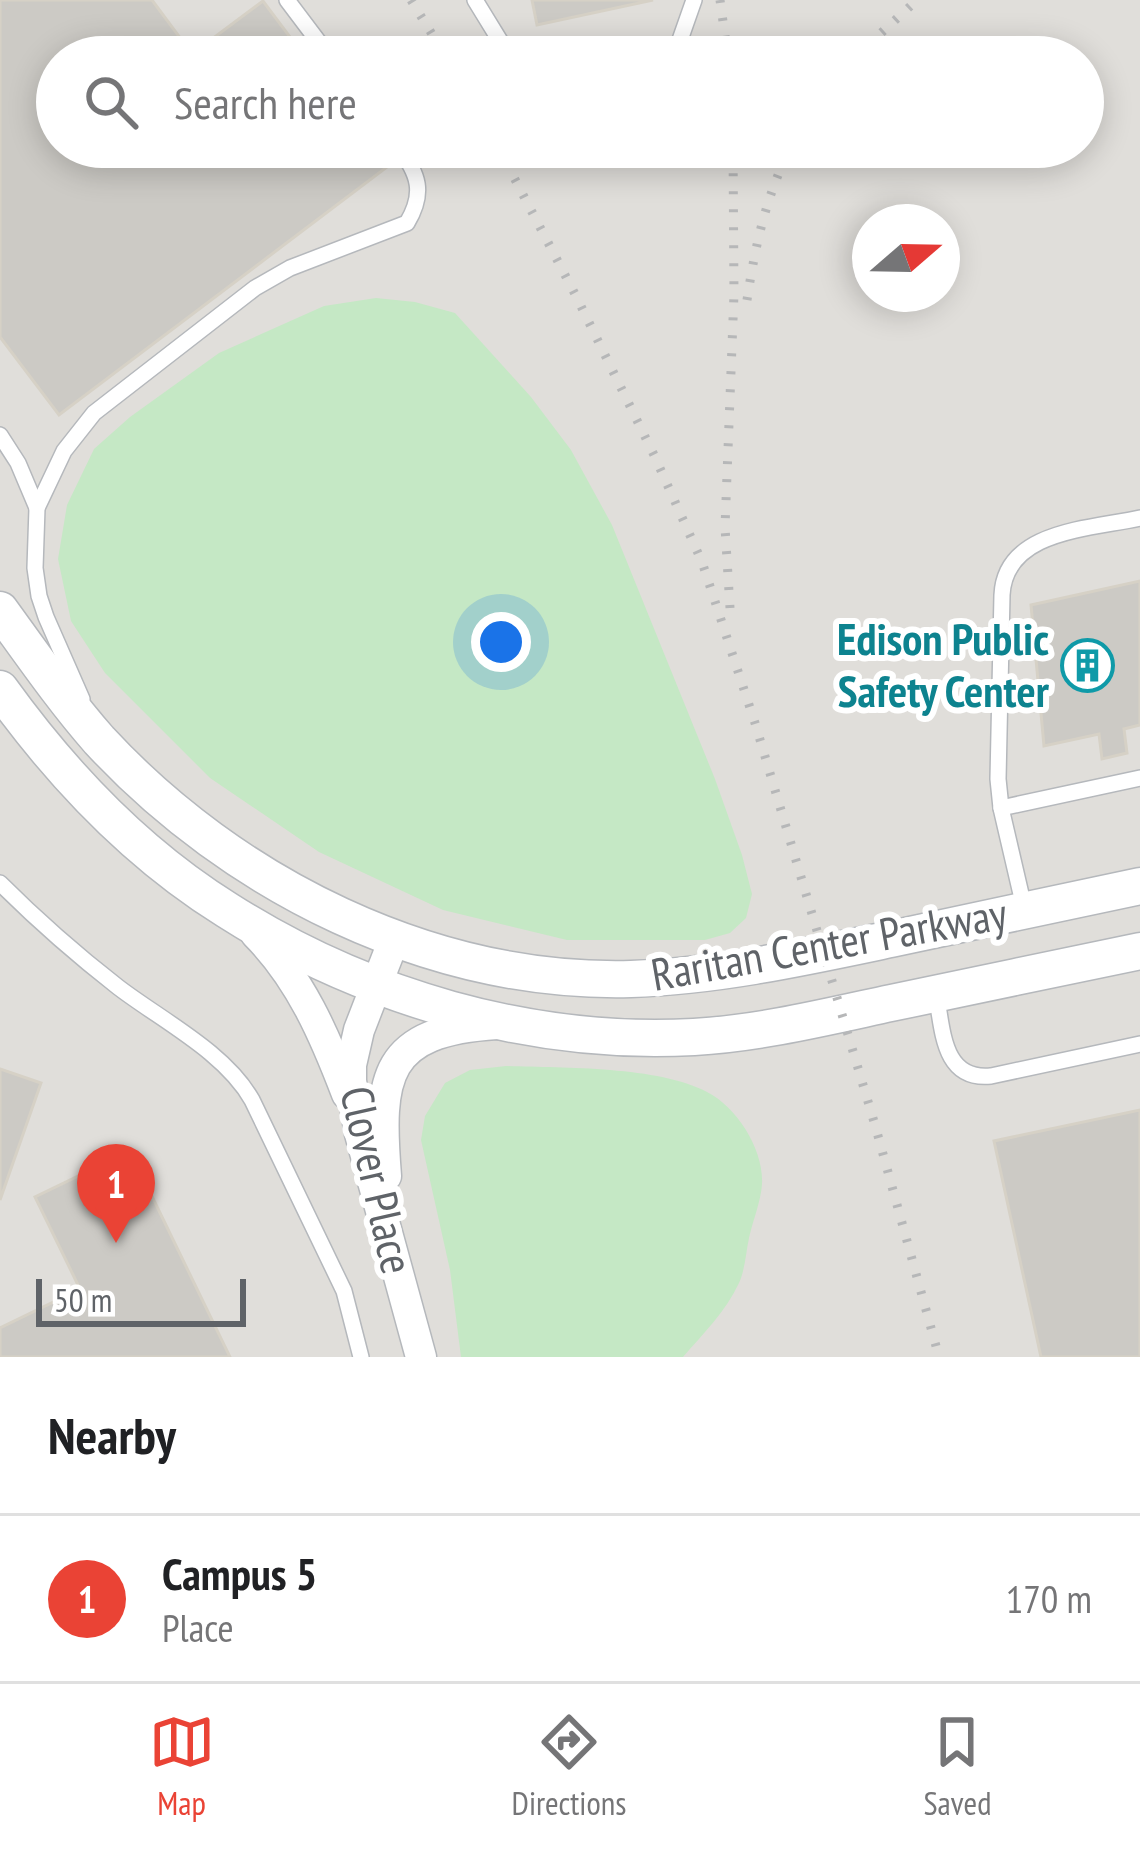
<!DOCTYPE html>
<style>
body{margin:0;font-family:"PT Sans Narrow",sans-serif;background:#f6f6f6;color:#202124}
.compass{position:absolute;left:852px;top:204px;width:108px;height:108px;border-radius:50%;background:#fff;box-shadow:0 6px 30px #0003;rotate:70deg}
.scale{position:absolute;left:36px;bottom:30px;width:210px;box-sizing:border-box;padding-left:12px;border:6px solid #5f6368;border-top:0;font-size:33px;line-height:42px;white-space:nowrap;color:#5f6368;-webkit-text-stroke:9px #fff;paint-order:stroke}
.you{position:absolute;left:501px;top:642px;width:42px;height:42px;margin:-30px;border:9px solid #fff;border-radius:50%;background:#1a73e8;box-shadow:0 0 0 18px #1a73e833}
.badge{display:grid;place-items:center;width:78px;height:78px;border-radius:50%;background:#ea4335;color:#fff;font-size:39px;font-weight:700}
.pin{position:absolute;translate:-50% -99px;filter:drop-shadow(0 3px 6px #0008)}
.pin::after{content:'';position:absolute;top:63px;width:42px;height:36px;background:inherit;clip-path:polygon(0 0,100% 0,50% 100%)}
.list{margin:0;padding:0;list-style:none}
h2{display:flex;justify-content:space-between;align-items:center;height:156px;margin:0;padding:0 48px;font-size:51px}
h2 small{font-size:39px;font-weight:400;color:#757577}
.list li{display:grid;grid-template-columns:78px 1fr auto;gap:36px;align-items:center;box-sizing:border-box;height:168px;padding:0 48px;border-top:3px solid #e0e0e0}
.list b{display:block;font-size:45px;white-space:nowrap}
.list p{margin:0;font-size:39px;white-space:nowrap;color:#757577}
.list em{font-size:39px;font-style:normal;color:#757577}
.icon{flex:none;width:66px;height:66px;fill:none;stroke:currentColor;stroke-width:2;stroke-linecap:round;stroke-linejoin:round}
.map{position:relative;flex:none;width:1140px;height:1357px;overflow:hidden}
.search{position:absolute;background:#fff;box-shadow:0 6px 30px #0003;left:36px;right:36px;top:36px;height:132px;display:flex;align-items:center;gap:30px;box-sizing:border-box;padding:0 42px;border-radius:66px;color:#757577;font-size:45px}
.sheet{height:324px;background:#fff}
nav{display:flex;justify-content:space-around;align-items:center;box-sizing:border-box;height:168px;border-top:3px solid #e0e0e0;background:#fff;font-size:33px;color:#757577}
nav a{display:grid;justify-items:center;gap:6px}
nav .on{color:#ea4335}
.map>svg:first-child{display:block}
</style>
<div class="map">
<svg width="1140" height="1357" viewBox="0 0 1140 1357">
<rect width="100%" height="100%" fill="#f1efe8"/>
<!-- industrial -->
<path fill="#e0deda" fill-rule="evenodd" d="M 0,0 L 1140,0 L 1140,1357 L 0,1357 ZM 57,57 L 1083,57 L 1083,147 L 57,147 ZM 870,222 L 942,222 L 942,294 L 870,294 Z"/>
<!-- green -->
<g fill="#c5e8c5">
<polygon points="376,298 415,302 455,313 531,397 571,450 612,525 715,779 742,855 752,894 746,918 730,933 705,940 567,940 443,910 319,852 210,778 105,673 71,621 58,559 67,505 94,449 130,417 219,353 324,306"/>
<path d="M 506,1066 C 562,1068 658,1066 707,1092 C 737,1107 764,1150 762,1184 C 761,1201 753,1220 749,1238 C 746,1252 745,1270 739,1283 C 726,1311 703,1334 683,1357 L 461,1357 L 450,1270 L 421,1140 L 425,1116 L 445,1083 L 470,1070 Z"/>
</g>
<!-- building -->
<g fill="#cccac5" stroke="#d6d1c6" stroke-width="3">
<polygon points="0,0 152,0 192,54 263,1 305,57 57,57 57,147 372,147 387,167 59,415 0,337"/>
<polygon points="532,0 653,0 537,25"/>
<polygon points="1140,581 1140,725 1124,729 1127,753 1102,759 1099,734 1044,746 1031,605"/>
<polygon points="0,1069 41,1083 0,1200"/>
<polygon points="1140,1110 1140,1357 1041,1357 994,1141"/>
<polygon points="130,1151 230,1357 0,1357 0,1328 80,1289 35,1197"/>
</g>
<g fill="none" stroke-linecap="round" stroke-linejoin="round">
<defs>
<g id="service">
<polyline points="287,0 330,57"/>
<polyline points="475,0 510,57"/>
<polyline points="674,57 694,0"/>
<polyline points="0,435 18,463 37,508"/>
<path d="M 82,699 L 46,617 L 39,596 L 35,568 L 37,508 L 64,451 L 94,413 L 255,288 L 290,268 L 407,223 C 425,193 419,174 398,147"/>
<path d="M 1001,808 L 998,779 L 1002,595 C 1005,530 1090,529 1140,518"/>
<path d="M 0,883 C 37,920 77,955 118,987 C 161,1020 225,1052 252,1100 L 344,1291 L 361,1357"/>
<polyline points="1024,907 1001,808 1140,778"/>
<path d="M 936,994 C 943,1029 942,1081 991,1076 L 1140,1044"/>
</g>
<g id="minor">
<path d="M 256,934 C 300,978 325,1036 347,1094"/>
<polyline points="395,937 359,1030 351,1065 351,1081 360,1134 421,1357"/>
<path d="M 386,1176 C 378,1076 383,1031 497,1024"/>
</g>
<g id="tertiary">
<path d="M 0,610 C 32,654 63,699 99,740 C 233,885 431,984 631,979 C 719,976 805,957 891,939 C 974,921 1057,903 1140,886"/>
<path d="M 0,689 C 62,775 137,854 227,910 C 363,997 532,1046 694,1037 C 761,1033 826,1017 891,1003 C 974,986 1057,968 1140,951"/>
</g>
</defs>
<!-- service casing -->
<use href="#service" stroke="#b5b8bc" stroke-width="18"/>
<!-- minor casing -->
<use href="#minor" stroke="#b5b8bc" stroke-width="33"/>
<!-- tertiary casing -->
<use href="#tertiary" stroke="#b5b8bc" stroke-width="39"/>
<!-- service -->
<use href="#service" stroke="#fff" stroke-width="15"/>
<!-- minor -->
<use href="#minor" stroke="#fff" stroke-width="30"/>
<!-- tertiary -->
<use href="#tertiary" stroke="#fff" stroke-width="36"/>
<!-- rail -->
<g stroke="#b6b7b8" stroke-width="9" stroke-dasharray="3 15" stroke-linecap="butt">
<polyline points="411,0 446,57"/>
<polyline points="720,0 728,57"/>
<polyline points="855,57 917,0"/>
<polyline points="498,147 576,296 654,455 702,562 755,723 875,1125 939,1357"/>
<path d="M 747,300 C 755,247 766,195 791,147"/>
<polyline points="730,608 725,527 734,294 733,147"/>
</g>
</g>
<!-- icons -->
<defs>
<symbol id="building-ring" viewBox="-11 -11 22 22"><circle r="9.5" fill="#fff" stroke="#0f9aa8" stroke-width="1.5"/><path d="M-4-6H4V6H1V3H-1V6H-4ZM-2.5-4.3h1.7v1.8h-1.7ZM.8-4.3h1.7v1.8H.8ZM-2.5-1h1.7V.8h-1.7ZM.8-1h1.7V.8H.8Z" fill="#0f9aa8"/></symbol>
</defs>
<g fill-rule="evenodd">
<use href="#building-ring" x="1058" y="636" width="59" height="59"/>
</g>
<g text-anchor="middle" stroke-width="12" stroke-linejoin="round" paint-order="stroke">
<!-- culture labels -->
<g font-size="45" font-weight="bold" fill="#0d838f" stroke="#fff" text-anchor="end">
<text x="1049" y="655">Edison Public<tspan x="1049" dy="52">Safety Center</tspan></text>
</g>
<!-- street labels -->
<g font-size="45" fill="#5f6368" stroke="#fff">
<text transform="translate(829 944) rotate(-10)" y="16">Raritan Center Parkway</text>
<text transform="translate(377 1180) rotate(77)" y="16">Clover Place</text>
</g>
</g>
</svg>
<svg class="compass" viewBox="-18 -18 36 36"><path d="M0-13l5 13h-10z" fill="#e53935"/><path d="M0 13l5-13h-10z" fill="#757577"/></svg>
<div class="scale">50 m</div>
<div class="you"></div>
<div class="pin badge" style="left:116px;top:1243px">1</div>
<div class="search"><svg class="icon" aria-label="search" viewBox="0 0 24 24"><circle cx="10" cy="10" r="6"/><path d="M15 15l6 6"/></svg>Search here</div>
</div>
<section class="sheet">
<h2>Nearby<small></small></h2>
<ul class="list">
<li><span class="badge">1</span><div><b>Campus 5</b><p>Place</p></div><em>170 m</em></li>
</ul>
</section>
<nav>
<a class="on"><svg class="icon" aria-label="map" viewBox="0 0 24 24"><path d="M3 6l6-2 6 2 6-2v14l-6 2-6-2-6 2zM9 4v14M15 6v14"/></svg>Map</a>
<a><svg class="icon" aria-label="directions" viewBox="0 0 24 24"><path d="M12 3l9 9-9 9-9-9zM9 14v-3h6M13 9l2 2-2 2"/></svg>Directions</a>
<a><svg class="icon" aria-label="saved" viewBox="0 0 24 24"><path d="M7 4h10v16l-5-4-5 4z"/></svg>Saved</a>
</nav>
